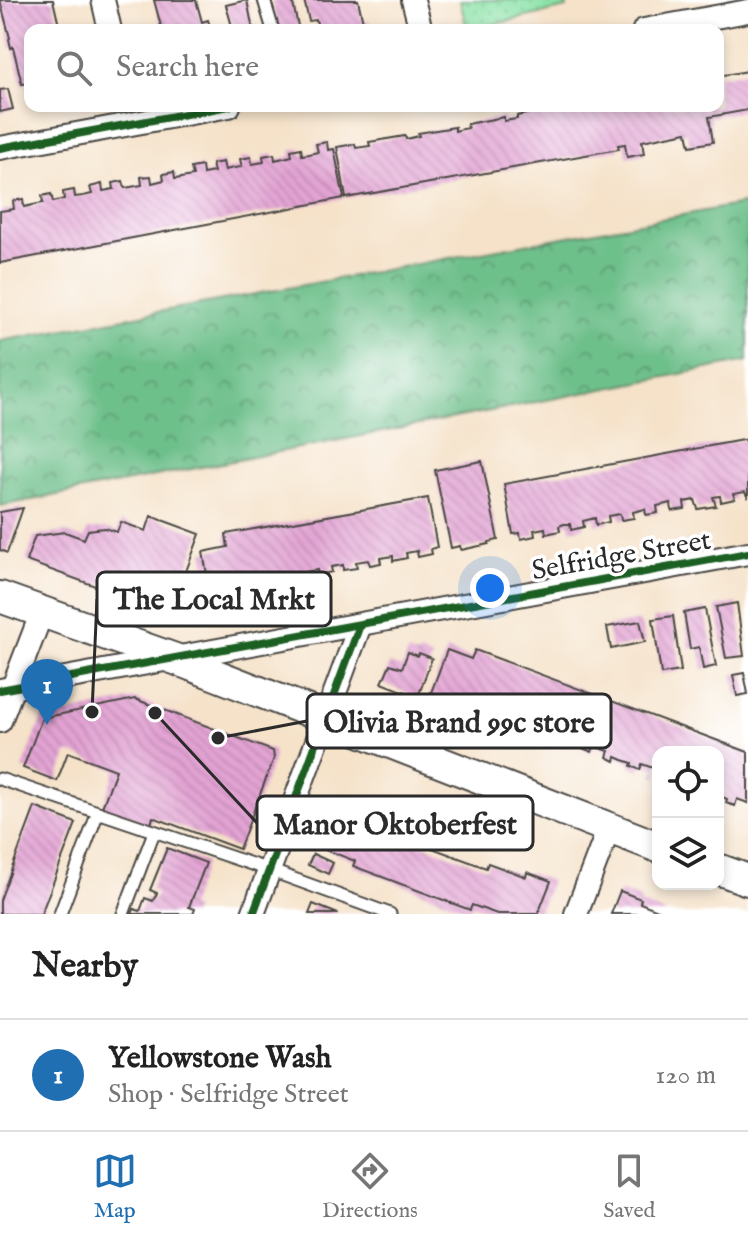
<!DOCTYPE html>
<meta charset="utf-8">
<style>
body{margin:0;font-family:"IM FELL English",serif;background:#f6f6f6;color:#222}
.controls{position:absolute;right:24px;bottom:24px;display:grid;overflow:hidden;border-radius:16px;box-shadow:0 4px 12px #0003}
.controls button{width:72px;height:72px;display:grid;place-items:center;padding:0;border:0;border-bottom:2px solid #e0e0e0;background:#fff;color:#222;font:40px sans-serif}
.you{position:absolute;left:490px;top:588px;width:28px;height:28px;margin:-20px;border:6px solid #fff;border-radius:50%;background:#1a73e8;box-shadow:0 0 0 12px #1a73e833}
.badge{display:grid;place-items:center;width:52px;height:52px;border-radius:50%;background:#1f6fb2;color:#fff;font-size:26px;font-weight:700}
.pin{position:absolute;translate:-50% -66px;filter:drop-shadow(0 2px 4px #0008)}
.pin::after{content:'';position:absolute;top:42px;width:28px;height:24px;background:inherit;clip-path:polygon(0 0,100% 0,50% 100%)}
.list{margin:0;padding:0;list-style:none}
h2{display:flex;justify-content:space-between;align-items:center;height:104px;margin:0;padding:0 32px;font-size:34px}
h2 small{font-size:26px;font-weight:400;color:#767676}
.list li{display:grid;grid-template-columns:52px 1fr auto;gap:24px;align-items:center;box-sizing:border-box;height:112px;padding:0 32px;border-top:2px solid #e0e0e0}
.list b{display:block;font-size:30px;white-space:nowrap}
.list p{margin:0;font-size:26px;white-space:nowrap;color:#767676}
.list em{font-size:26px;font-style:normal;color:#767676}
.icon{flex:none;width:44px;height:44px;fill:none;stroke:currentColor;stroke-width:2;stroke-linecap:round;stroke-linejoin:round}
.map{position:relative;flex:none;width:748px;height:914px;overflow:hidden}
.search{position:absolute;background:#fff;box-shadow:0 4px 12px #0003;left:24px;right:24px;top:24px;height:88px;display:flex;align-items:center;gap:20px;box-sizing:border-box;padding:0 28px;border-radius:16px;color:#767676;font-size:30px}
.sheet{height:216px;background:#fff}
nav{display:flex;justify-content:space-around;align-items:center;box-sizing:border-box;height:112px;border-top:2px solid #e0e0e0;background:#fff;font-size:22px;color:#767676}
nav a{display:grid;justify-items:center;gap:4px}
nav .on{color:#1f6fb2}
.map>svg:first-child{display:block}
</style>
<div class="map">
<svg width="748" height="914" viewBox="0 0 748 914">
<defs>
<pattern id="grass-dots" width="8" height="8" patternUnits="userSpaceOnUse" patternTransform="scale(2)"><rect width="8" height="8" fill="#89e2a6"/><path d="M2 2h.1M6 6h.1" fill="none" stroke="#76c28f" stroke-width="1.8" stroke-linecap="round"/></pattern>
<pattern id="forest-crowns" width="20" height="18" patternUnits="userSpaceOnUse" patternTransform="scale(2)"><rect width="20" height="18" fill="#6ec08b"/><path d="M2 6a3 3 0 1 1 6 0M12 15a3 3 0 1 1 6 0" fill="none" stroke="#5b9c72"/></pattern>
<pattern id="building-back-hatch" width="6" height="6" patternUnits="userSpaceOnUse" patternTransform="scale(2)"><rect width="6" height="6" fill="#e2a3d3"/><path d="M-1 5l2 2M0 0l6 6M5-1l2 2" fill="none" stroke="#c28cb5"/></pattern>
</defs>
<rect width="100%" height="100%" fill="#fff"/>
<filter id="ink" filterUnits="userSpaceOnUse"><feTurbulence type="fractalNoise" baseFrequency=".0125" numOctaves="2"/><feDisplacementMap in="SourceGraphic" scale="16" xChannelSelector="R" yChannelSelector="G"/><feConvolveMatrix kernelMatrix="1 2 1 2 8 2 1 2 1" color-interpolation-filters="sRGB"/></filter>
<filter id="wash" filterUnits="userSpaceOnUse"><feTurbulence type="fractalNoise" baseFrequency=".006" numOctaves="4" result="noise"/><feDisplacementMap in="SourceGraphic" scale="32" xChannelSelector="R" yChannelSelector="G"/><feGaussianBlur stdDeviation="1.8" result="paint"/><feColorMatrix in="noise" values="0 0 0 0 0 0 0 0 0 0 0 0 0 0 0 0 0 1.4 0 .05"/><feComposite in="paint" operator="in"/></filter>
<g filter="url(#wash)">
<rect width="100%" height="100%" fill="#f5e2c9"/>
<!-- grass -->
<polygon fill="url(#grass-dots)" stroke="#5a8668" stroke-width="2" points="460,0 565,0 567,8 467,30"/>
<!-- forest -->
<polygon fill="url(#forest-crowns)" stroke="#4c765b" stroke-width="2" points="748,203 748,361 0,506 0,341"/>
<g id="blocks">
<!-- building -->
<g fill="url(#building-back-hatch)">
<polygon points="0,0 53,0 60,30 30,30 30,91 27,83 22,84 13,47 11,48 9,39 10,38"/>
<polygon points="154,0 196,0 202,22 208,20 211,30 162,30"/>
<polygon points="247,0 253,30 233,30 226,5"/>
<polygon points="271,0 292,0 299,30 279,30"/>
<polygon points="304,0 358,0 363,22 369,21 372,30 319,30 316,20 309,21"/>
<polygon points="748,71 748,110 709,117 713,142 690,146 687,132 642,141 644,154 627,157 625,144 618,145 619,149 346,198 337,147 355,144 356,148 370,146 369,142 405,136 406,139 419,136 418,133 455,127 455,131 463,129 468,128 467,124 504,117 504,121 517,119 517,116 535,112 553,109 554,112 567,110 566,106 718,106 718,76"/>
<polygon points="8,89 13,109 0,112 0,90"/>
<polygon points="327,142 328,150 334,149 344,198 0,263 0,211 14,209 13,201 23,199 24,207 33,205 43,203 42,196 51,194 53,202 64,199 63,192 74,190 75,197 83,196 92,194 90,187 102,184 103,191 114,189 113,183 123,181 125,188 142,185 141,177 151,176 152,183 164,180 163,174 174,172 175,179 193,176 191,168 202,166 203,174 214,172 212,164 223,162 225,170 234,168 242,167 240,159 251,157 252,164 264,162 263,156 274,154 275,160 292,156 291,150 301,148 302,155 309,154 318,152 316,144"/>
<polygon points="748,439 748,498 745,492 733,494 735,499 721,502 720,496 713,497 716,506 698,509 695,500 684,502 685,509 672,511 671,503 657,506 658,513 646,515 645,509 633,512 634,518 621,520 620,514 608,516 609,522 596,525 595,518 583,521 584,527 571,530 570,524 564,524 559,526 560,531 546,534 545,528 534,530 535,536 521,539 520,533 513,534 504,484"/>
<polygon points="482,461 498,540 489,542 489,544 461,550 460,546 451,548 435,470"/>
<polygon points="428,498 437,547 431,549 432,554 418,557 417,551 406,553 407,558 393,561 393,556 387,557 380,558 381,563 370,565 368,560 356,562 357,568 343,570 343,565 331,567 332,572 318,575 317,570 305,572 307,578 294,580 293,574 280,576 281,582 268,584 267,578 255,581 256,586 243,589 243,583 237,584 239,597 233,598 234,603 221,605 219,600 212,602 203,552 228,547 226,534"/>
<polygon points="23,508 7,553 0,550 0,512"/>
<polygon points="151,516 200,534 177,595 131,578 125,593 99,583 98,587 26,561 35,536 65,532 84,539 88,530 105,528 117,532 121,522 146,531"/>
<polygon points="737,603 744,656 726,658 716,607"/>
<polygon points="705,609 716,666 703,669 699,647 690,649 684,613"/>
<polygon points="673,616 681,671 661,674 653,619"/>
<polygon points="640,621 645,642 611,649 607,627"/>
<polygon points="447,650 471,659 475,650 748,752 748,803 737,799 735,806 726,803 727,799 718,795 718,752 658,752 658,777 653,775 656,769 642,764 640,770 631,766 632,763 623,760 616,757 615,761 607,757 609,751 594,746 592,752 582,748 583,745 570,740 569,743 559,739 561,733 547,728 545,734 537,731 539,728 520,721 518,725 511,722 513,715 499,710 497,716 488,712 490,709 471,702 470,706 464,704 466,698 459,695 456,705 447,702 445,707 436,704 437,701 429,698"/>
<polygon points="408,652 418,656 419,653 432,658 418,697 382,683 390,664 402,668"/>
<polygon points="744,673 748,694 737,696 733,675"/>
<polygon points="135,699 273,751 274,758 239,849 153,817 150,828 101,810 116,770 68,752 57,781 23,768 42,718"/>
<polygon points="330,804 369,819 367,824 486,868 488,863 526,877 527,872 551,881 538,914 497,914 472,905 470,910 353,866 355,861 314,845"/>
<polygon points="35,807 76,823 41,914 0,914 0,900"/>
<polygon points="167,848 206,863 189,907 195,909 193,914 132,914 134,909 140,911 145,898 153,901 157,893 150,890"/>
<polygon points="313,854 333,863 328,874 308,865"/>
<polygon points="620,891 641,899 640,903 668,914 611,914"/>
<polygon points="313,904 338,914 309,914"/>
</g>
</g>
</g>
<g filter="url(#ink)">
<use href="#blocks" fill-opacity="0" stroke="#494643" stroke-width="2"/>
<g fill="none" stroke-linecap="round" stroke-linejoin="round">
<defs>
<g id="lane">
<polyline points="264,0 273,30"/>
<polyline points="0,779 269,870 390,914"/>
<polyline points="60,914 98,812"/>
<polyline points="123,914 154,832"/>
</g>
<g id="street">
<polyline points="103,0 110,30"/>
<polyline points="413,0 421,30"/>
<polyline points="644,30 748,11"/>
<polyline points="0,148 229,106"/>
<polyline points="0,690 748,553"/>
<polyline points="0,721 42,612"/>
<polyline points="253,914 360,625"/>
<polyline points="576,914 609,828"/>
</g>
<g id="secondary">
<polyline points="0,597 175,659 658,847"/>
<polyline points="718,869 748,880"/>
</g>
</defs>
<!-- lane casing -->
<use href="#lane" stroke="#494643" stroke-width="15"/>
<!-- street casing -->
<use href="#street" stroke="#494643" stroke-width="26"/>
<!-- secondary casing -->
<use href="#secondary" stroke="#494643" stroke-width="34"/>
<!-- lane -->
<use href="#lane" stroke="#fff" stroke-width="11"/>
<!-- street -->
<use href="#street" stroke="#fff" stroke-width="22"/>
<!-- secondary -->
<use href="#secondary" stroke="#fff" stroke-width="30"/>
<defs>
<g id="cycleway">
<polyline points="0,148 229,106"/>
<polyline points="0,690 748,553"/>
<polyline points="253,914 360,625"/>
</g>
</defs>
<!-- cycleway casing -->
<use href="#cycleway" stroke="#fff" stroke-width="13"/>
<!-- cycleway -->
<use href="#cycleway" stroke="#1b5e20" stroke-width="8"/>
</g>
</g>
<g text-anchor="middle" stroke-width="7" stroke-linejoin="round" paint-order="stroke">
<!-- street labels -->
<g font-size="28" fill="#2b2b2b" stroke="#fff">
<text transform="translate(621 554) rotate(-10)" y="10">Selfridge Street</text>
</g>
</g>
<!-- callouts -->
<path fill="none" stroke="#2b2b2b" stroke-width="3" d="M92 712L97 599M218 738L307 721M155 713L257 823"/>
<g fill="#2b2b2b" stroke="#fff" stroke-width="3">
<circle cx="92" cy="712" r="8"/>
<circle cx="218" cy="738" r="8"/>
<circle cx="155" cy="713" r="8"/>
</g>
<g fill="#fff" stroke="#2b2b2b" stroke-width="3">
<rect x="97" y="572" width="234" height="54" rx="8"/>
<rect x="307" y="694" width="304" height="54" rx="8"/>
<rect x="257" y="796" width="276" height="54" rx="8"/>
</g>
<g font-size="30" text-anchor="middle" font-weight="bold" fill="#2b2b2b">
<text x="214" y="609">The Local Mrkt</text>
<text x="459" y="732">Olivia Brand 99c store</text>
<text x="395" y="834">Manor Oktoberfest</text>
</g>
</svg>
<div class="controls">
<button><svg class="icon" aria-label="locate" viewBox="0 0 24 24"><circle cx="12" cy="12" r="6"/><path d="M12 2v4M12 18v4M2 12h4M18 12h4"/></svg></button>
<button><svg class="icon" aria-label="layers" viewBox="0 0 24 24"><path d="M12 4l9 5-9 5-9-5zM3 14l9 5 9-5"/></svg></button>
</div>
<div class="you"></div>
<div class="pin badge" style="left:47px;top:725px">1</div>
<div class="search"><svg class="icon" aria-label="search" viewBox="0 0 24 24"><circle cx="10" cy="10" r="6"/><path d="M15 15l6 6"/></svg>Search here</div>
</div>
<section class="sheet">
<h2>Nearby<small></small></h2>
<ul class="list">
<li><span class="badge">1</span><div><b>Yellowstone Wash</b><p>Shop · Selfridge Street</p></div><em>120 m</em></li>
</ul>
</section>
<nav>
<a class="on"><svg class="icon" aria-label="map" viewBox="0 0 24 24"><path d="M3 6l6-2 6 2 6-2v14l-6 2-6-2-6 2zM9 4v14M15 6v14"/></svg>Map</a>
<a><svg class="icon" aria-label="directions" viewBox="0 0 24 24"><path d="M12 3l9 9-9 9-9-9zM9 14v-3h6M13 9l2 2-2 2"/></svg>Directions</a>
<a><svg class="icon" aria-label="saved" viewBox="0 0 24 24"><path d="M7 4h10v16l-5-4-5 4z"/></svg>Saved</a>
</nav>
